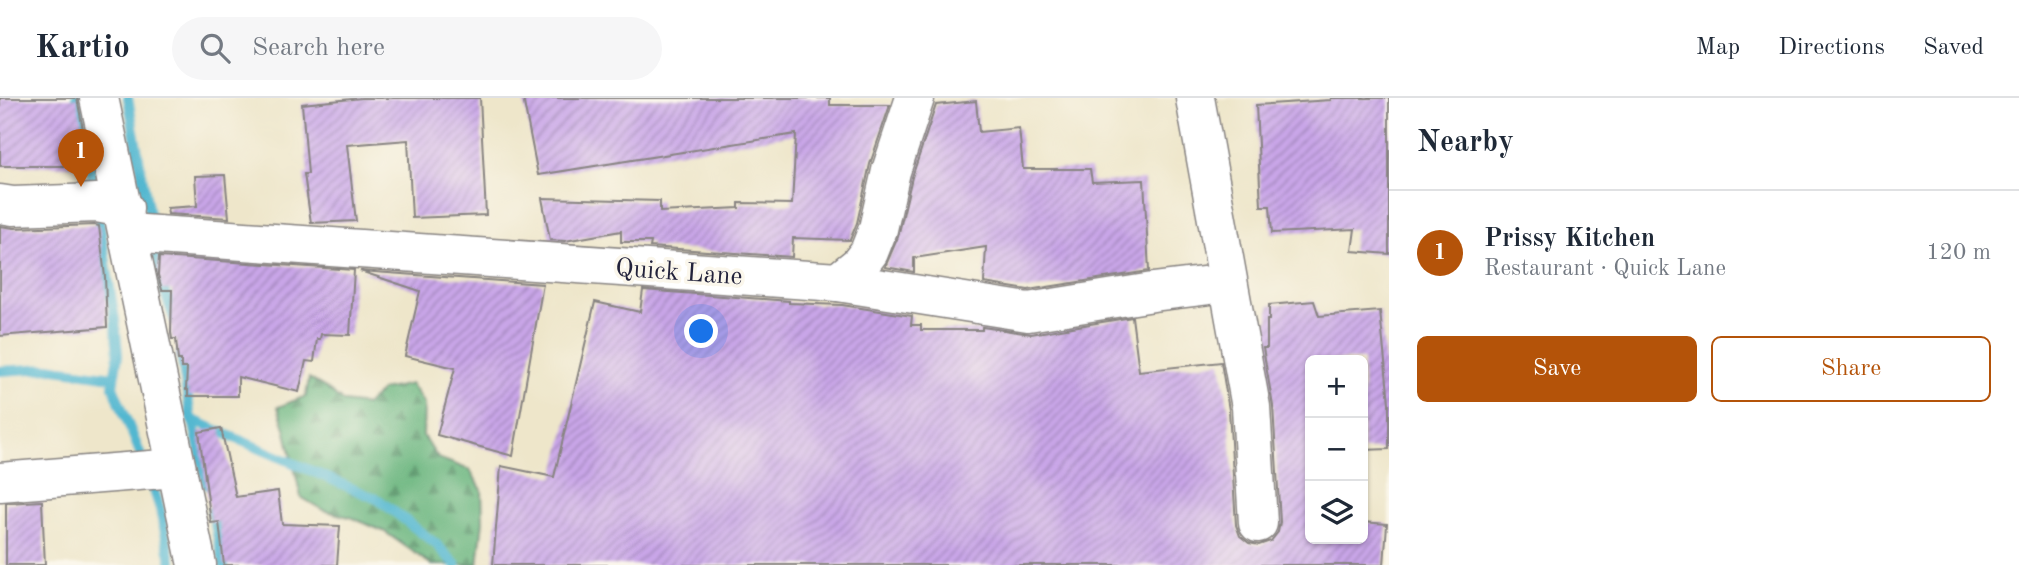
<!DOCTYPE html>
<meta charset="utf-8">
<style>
body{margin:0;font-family:"Old Standard TT",serif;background:#f6f6f7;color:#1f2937}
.controls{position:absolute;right:21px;bottom:21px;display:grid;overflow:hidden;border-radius:10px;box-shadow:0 2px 5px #0004}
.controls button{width:63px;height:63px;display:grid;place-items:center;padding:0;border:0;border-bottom:2px solid #e0e1e3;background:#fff;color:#1f2937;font:35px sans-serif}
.you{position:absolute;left:702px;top:234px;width:24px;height:24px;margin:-18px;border:5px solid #fff;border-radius:50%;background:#1a73e8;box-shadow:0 0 0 10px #1a73e833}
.badge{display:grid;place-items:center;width:46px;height:46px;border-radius:50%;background:#b45309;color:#fff;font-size:23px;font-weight:700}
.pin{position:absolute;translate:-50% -58px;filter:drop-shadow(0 2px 4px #0008)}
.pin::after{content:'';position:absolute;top:37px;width:24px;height:21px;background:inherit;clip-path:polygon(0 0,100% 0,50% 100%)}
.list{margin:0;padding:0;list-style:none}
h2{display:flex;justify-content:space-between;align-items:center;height:91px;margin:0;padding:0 28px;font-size:30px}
h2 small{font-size:23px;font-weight:400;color:#747a83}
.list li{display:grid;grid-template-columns:46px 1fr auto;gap:21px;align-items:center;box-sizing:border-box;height:126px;padding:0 28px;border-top:2px solid #e0e1e3}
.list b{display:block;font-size:26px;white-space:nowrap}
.list p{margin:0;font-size:23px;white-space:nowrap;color:#747a83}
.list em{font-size:23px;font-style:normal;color:#747a83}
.actions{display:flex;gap:14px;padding:21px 28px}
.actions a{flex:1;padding:16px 0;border:2px solid #b45309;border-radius:10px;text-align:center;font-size:24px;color:#b45309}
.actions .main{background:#b45309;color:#fff}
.icon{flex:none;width:38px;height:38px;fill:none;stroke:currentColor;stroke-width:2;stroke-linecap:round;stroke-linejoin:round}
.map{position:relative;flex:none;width:1389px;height:467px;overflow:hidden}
header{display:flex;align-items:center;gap:42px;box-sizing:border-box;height:98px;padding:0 35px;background:#fff;border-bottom:2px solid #e0e1e3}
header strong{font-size:33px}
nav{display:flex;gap:38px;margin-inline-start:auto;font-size:24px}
.search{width:490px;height:63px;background:#f6f6f7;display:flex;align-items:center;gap:18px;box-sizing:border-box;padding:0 24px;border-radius:38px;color:#747a83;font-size:26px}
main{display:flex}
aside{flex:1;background:#fff}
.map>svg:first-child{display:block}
</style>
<header>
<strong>Kartio</strong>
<div class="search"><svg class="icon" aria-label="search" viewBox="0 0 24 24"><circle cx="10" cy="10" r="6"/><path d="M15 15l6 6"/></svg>Search here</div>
<nav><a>Map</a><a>Directions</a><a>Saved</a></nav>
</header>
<main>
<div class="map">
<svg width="1389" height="467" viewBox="0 0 1389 467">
<defs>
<pattern id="forest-firs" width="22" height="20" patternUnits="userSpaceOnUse" patternTransform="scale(1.75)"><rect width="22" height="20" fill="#6ab67f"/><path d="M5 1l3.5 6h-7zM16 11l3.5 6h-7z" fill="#579469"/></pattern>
<pattern id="building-hatch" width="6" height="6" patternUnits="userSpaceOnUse" patternTransform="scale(1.75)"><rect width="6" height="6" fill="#c9a6e8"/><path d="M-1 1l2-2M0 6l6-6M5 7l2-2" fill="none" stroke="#a387bd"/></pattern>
</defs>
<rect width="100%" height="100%" fill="#fbf7ec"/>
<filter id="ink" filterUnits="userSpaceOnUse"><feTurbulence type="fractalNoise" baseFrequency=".0143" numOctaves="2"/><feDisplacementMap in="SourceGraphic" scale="14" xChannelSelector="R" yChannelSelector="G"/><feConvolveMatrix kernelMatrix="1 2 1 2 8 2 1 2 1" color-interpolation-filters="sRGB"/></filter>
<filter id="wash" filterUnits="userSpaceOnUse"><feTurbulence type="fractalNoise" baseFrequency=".00686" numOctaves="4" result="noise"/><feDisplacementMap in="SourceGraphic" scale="28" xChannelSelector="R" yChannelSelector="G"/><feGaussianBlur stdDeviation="1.57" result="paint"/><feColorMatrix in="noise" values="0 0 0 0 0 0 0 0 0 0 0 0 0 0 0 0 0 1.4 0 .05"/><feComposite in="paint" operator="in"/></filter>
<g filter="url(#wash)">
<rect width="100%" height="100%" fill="#eee6ca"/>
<!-- forest -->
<polygon fill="url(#forest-firs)" stroke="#466c5d" stroke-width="2" points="309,280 324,289 343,304 366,307 382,292 411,286 424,306 423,338 438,360 470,372 482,392 483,423 478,467 432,467 385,434 353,420 323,412 301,399 285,330 278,309 306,298"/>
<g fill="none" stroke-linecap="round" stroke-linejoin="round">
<!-- stream -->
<g stroke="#52b7d0" stroke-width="10">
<polyline points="76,0 93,82 115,222 118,257 113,288 144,365"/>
<polyline points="128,0 162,187 175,223"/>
<polyline points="181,256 191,321 194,327 207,387"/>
<polyline points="0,273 48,270 113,279"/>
<polyline points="191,321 379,402 436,446 456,467"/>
<polyline points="150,380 160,411 172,467"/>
<polyline points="212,413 224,467"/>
</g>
</g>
<g id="blocks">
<!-- building -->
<g fill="url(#building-hatch)">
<polygon points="0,0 77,0 90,68 0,68"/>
<polygon points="362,0 480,0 486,117 412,120 408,42 347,47 356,123 311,125 304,76 308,76 302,6"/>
<polygon points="523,0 830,0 830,7 890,7 870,66 857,125 850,142 793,140 792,159 650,149 651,144 621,144 621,133 565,143 550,142 542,100 660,103 660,114 739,110 739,105 792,106 796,36 538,77"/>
<polygon points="1331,0 1389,0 1389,156 1352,153 1355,131 1272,135 1270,108 1261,108 1256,7 1331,2"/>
<polygon points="976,3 979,34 1019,30 1023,71 1090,71 1092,84 1144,82 1149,173 1028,192 984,185 986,149 914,160 914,174 885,169 898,139 912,79 936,7"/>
<polygon points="225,77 229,120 168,116 167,110 197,108 195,78"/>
<polygon points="95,127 99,128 105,179 107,229 0,238 0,128 14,130"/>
<polygon points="159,159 354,172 350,237 321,236 320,241 317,241 314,264 306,263 299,294 238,279 238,298 188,298 188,292 186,292 187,270 181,270 181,262 178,262 176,241 172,241 171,235 172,192 162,192 158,177"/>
<polygon points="360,173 543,186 513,358 437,337 455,270 405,258 420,193"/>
<polygon points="643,192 789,203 789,205 842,207 912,218 911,227 921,227 921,232 982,232 982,229 1031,236 1132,219 1139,273 1221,264 1229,312 1236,427 1240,438 1249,445 1259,447 1271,443 1278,434 1280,424 1273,308 1263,250 1267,250 1267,222 1269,222 1269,207 1314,203 1319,218 1380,213 1389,305 1389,351 1363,352 1363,262 1310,262 1310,441 1363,441 1363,424 1387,426 1384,467 493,467 501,368 554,379 595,204 640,214"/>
<polygon points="221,330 236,399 278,393 282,426 340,428 337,467 224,467 219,424 211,425 199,334"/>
<polygon points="42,403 45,467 6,467 6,405"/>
</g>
</g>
</g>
<g filter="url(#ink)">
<use href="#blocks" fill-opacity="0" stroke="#888482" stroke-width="2"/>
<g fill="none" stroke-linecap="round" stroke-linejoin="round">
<defs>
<g id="minor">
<polyline points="99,0 197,467"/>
<polyline points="1195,0 1251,309 1258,425"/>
<polyline points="0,106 13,108 97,105 124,110"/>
<polyline points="128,135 838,184 1028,214 1153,194 1227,185"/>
<polyline points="838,184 859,167 869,154 878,131 891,73 915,0"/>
<polyline points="0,384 176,370"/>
</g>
</defs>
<!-- minor casing -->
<use href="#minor" stroke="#888482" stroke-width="41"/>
<!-- minor -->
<use href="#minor" stroke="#fff" stroke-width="38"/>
</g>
</g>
<g text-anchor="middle" stroke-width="7" stroke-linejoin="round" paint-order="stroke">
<!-- street labels -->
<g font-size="26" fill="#22223b" stroke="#fbf7ec">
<text transform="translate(679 173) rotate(4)" y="9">Quick Lane</text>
</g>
</g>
</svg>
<div class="controls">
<button>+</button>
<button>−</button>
<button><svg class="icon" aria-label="layers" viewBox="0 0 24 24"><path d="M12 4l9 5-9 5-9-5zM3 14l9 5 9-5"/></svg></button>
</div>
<div class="you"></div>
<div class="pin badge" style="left:81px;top:89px">1</div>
</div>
<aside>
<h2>Nearby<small></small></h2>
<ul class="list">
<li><span class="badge">1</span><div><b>Prissy Kitchen</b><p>Restaurant · Quick Lane</p></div><em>120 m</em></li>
</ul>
<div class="actions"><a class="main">Save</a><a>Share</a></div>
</aside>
</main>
